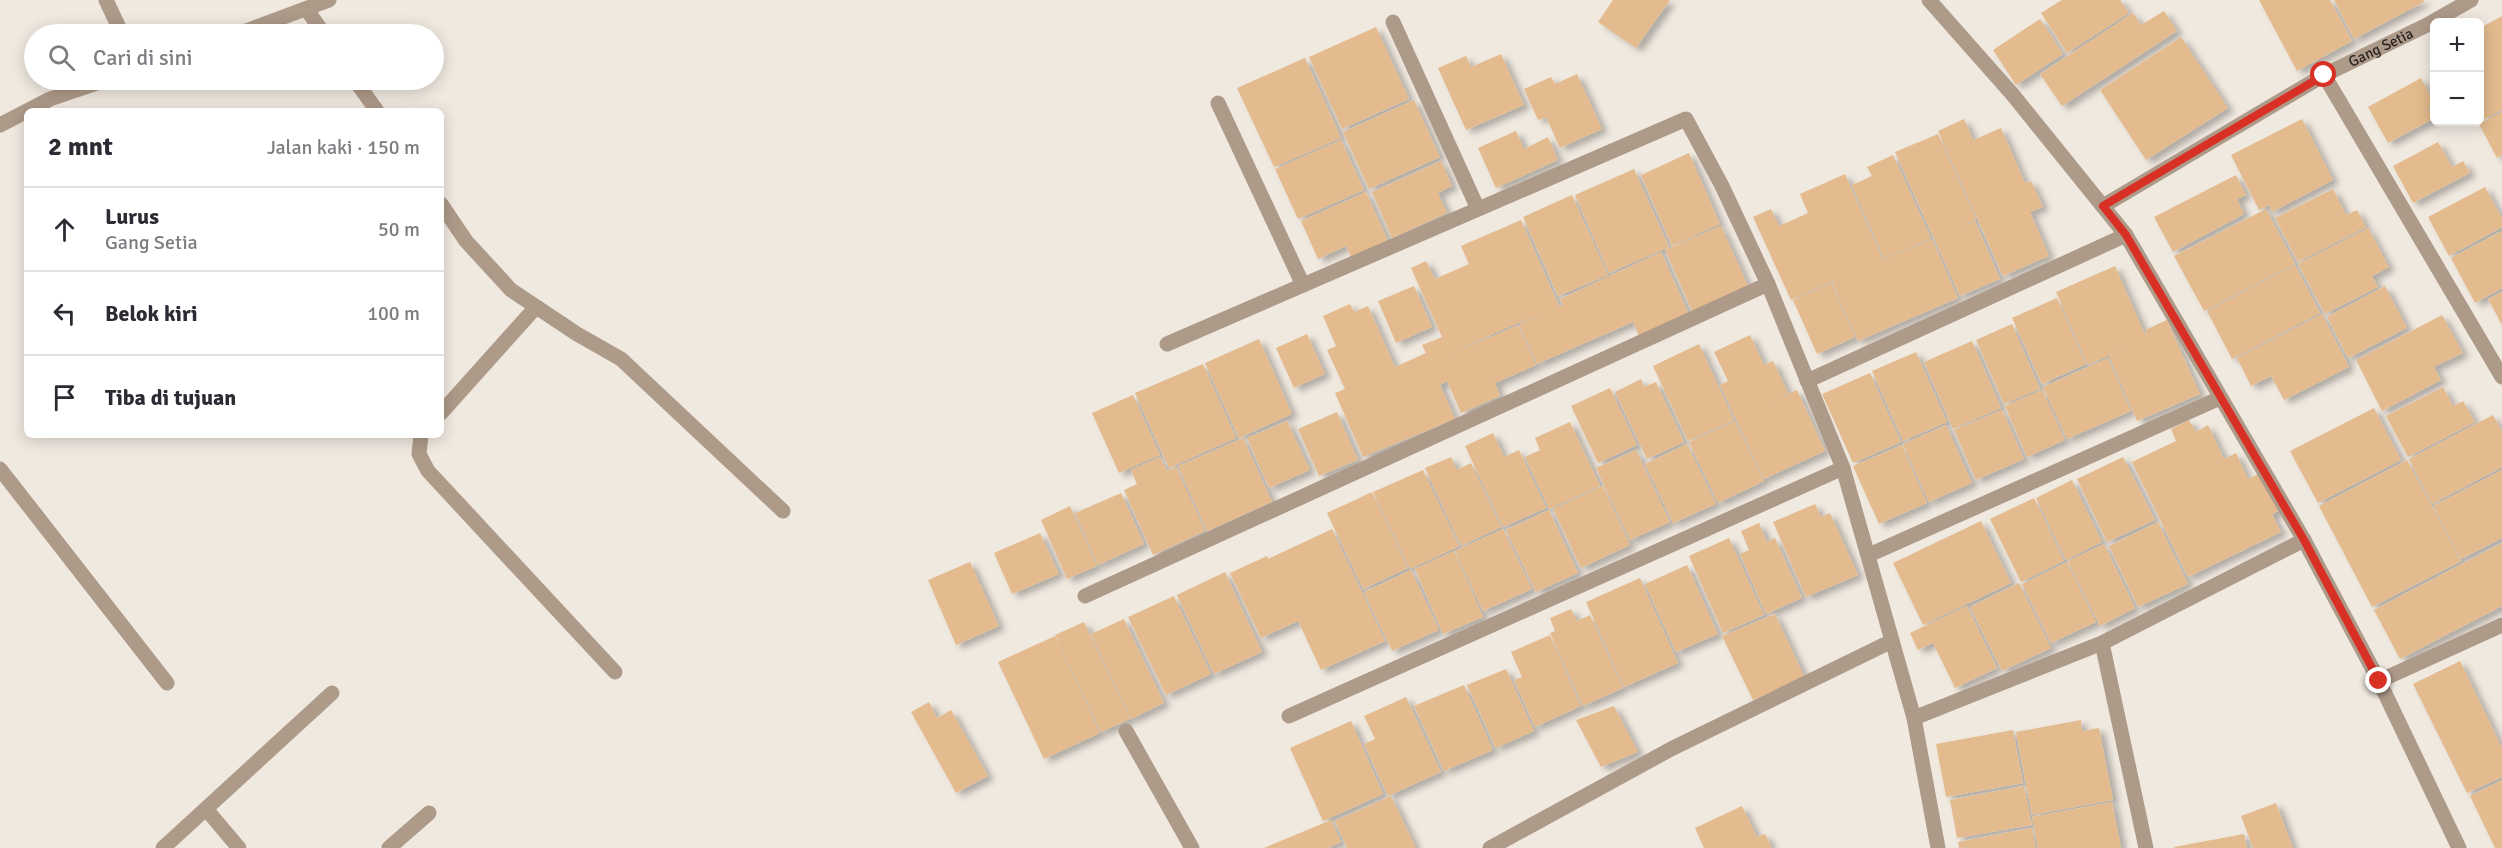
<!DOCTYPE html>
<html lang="id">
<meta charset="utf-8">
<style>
body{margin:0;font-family:Signika,sans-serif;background:#f2f2f3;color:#2b2b33}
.controls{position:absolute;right:18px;top:18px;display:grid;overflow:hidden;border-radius:9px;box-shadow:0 3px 15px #0003}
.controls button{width:54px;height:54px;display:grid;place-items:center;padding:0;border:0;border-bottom:2px solid #e1e1e2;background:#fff;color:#2b2b33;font:30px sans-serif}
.stop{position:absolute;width:18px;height:18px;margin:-14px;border:4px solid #d93025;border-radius:50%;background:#fff}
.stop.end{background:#d93025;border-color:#fff;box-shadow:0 2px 6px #0008}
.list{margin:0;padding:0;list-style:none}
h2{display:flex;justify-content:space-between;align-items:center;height:78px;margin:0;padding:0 24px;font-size:26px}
h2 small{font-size:20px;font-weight:400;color:#7c7c81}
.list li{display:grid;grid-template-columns:39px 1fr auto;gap:18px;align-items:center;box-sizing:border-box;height:84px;padding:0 24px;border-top:2px solid #e1e1e2}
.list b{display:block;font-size:22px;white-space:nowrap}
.list p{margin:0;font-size:20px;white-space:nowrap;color:#7c7c81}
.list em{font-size:20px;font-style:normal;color:#7c7c81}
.icon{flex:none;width:33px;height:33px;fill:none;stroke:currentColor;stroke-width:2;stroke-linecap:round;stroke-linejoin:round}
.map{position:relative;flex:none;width:2502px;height:848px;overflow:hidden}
.search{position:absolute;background:#fff;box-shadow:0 3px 15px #0003;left:24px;top:24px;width:420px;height:66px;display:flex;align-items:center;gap:15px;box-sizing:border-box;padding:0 21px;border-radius:33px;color:#7c7c81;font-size:22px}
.panel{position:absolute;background:#fff;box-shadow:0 3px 15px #0003;left:24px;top:108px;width:420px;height:330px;border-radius:9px}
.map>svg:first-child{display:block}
</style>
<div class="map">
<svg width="2502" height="848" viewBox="0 0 2502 848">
<defs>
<filter id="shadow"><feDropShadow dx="6" dy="4" stdDeviation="3" flood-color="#0004"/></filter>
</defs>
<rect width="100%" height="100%" fill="#f0e9e0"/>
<!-- building -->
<g fill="#e3bb8e" filter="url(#shadow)">
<polygon points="1613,0 1670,0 1636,48 1598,22"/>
<polygon points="2062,0 2120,0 2129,13 2067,53 2041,13"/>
<polygon points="2259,0 2330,0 2352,41 2297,71"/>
<polygon points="2334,0 2423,0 2424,2 2354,39"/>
<polygon points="2164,11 2177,31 2062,106 2040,74 2133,13 2141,25"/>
<polygon points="2502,16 2502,110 2473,125 2471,122 2480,122 2480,28"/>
<polygon points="2040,19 2063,54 2016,85 1993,50"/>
<polygon points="1376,27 1409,99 1342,129 1309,57"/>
<polygon points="2181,37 2228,108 2146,160 2100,90"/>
<polygon points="1501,54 1524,105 1466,130 1438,68 1466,56 1471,67"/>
<polygon points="1305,58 1341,138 1274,167 1237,88"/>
<polygon points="1577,74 1602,129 1560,148 1546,117 1538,120 1524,89 1551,77 1555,84"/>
<polygon points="2421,78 2434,103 2434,106 2428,109 2433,119 2388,143 2368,107"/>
<polygon points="1414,100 1440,157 1369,189 1343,132"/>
<polygon points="2502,112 2502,155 2497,158 2479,124"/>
<polygon points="1964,119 1973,140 2001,128 2025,183 2031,181 2043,207 2030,212 2049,256 2003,276 1938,131"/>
<polygon points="2302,119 2333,180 2272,212 2269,205 2259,210 2231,155"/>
<polygon points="1516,131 1524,149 1548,137 1558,160 1496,188 1478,148"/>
<polygon points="1938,134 1976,219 1961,226 1975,221 2000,279 1960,296 1895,152"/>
<polygon points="1341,140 1364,190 1298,219 1275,169"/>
<polygon points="2438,142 2452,167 2463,161 2470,173 2413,203 2393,166"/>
<polygon points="1689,153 1720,224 1672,246 1641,175"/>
<polygon points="1893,155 1931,238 1884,259 1852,185 1872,176 1867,167"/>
<polygon points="1441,161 1452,186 1438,193 1447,213 1392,238 1372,192"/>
<polygon points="1634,169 1669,247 1609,273 1575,195"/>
<polygon points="1845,174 1883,260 1932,239 1958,298 1858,341 1832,283 1837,279 1791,300 1753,217 1771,209 1779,226 1808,213 1800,194"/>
<polygon points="2236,175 2246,195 2237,199 2244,214 2173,252 2154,217"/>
<polygon points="2485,187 2502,218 2502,227 2449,256 2428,217"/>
<polygon points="2333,189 2346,215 2357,210 2366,227 2298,262 2275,218"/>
<polygon points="1366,192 1388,241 1351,257 1346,246 1318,259 1301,221"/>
<polygon points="1572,195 1608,275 1558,296 1523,217"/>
<polygon points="2266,209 2295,264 2204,311 2174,256"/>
<polygon points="1521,220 1559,306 1563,305 1560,299 1661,252 1690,317 1640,339 1633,322 1537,364 1519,324 1547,311 1499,331 1449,355 1518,325 1536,365 1495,383 1500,396 1461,413 1447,381 1440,385 1455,419 1363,457 1335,393 1345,389 1327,350 1336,346 1323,316 1350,304 1354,312 1368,306 1395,367 1426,353 1422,345 1442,337 1411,268 1426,261 1435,279 1469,264 1461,246"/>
<polygon points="1721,226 1749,288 1693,313 1665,250"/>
<polygon points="2368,228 2389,267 2372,276 2378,287 2325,314 2298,264"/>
<polygon points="2502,231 2502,288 2475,303 2451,258"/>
<polygon points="2295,265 2320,313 2232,359 2207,311"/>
<polygon points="2115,266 2147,339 2145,330 2167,320 2200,394 2137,421 2109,356 2134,344 2088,365 2056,292"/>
<polygon points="1831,283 1855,337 1817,354 1793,300"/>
<polygon points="1414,286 1432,327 1396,343 1378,301"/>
<polygon points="2385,286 2407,328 2348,358 2327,317"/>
<polygon points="2502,292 2502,325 2488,299"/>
<polygon points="2057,298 2086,364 2042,384 2012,318"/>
<polygon points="2322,314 2349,367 2284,400 2271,376 2251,386 2237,358"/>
<polygon points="2442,315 2463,353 2434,367 2441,380 2382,411 2356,360"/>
<polygon points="2012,324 2040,389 2004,404 1976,340"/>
<polygon points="1307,334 1325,374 1294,388 1276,348"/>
<polygon points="1750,335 1764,365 1773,361 1788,393 1766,404 1797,390 1825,451 1764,479 1720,385 1728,381 1714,352"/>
<polygon points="1259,339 1292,414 1239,438 1205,363"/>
<polygon points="1972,341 2001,408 1953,429 1924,362"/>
<polygon points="1699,344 1734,420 1688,441 1653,366"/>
<polygon points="1916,352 1947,422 1903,441 1872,371"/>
<polygon points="2108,358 2131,411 2067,439 2043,387"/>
<polygon points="1203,364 1236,438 1169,468 1135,393"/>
<polygon points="1870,373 1901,442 1853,463 1822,394"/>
<polygon points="1641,379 1644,387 1656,382 1684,442 1647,459 1615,392"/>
<polygon points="2443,387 2453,406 2463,401 2475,422 2408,457 2386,416"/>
<polygon points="1610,388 1637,445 1598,463 1571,406"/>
<polygon points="2042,390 2065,440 2027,457 2005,406"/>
<polygon points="1133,395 1160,455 1119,473 1092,413"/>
<polygon points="2374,408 2401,460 2318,503 2290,451"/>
<polygon points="2002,410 2024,459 1976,480 1954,430"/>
<polygon points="1337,412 1358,460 1319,476 1298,429"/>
<polygon points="2493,415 2502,432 2502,467 2432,504 2409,459"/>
<polygon points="2189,420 2196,432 2208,425 2224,459 2236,453 2248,479 2263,472 2281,509 2272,514 2281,532 2188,577 2132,462 2176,441 2171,429"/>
<polygon points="1287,421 1310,470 1269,488 1247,438"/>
<polygon points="1735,421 1764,481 1718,503 1689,442"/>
<polygon points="1570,422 1600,486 1549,509 1525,457 1540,450 1535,438"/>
<polygon points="1946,425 1972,483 1929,502 1903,444"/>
<polygon points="1493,433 1504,457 1519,450 1546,508 1503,527 1465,446"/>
<polygon points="1243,438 1272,502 1207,531 1178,466"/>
<polygon points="1687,444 1716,504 1673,523 1645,464"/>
<polygon points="1902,445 1927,503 1879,524 1853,466"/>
<polygon points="1636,450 1670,522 1630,540 1596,468"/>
<polygon points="1160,457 1167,471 1176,467 1205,531 1153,555 1124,490 1137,484 1131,470"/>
<polygon points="1451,457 1457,470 1471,463 1501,527 1461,546 1425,468"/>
<polygon points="2123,457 2155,520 2107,542 2077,479"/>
<polygon points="2407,460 2461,561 2372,607 2319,506"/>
<polygon points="1423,470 1459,546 1454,549 1452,547 1453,549 1410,569 1373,492"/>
<polygon points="2502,470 2502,538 2461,559 2433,506"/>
<polygon points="2072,480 2102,542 2066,560 2036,498"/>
<polygon points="1603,486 1630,545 1581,568 1553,509"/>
<polygon points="1372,492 1408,568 1363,589 1327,513"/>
<polygon points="1121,493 1144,544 1098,565 1075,513"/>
<polygon points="2034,498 2064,561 2021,582 1990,519"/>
<polygon points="1815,504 1821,517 1830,513 1858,575 1806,597 1773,522"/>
<polygon points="1070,506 1097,566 1067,579 1041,520"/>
<polygon points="1549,510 1578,573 1536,592 1506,530"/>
<polygon points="1981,521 2011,583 1923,625 1893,563"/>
<polygon points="2158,522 2188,584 2138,607 2109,546"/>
<polygon points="1759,523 1767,542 1775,538 1802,598 1766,614 1740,554 1749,550 1741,531"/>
<polygon points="1332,529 1385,641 1321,670 1298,621 1261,638 1230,573 1267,556 1268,559"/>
<polygon points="1503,529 1532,589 1483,611 1455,551"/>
<polygon points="1040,533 1059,574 1012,594 994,553"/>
<polygon points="1729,538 1764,615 1723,633 1689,556"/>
<polygon points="2502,543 2502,606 2400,659 2374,610"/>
<polygon points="2104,544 2135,608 2100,626 2068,561"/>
<polygon points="1454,551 1483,617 1443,634 1415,569"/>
<polygon points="970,562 999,626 956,645 928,580"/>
<polygon points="2067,562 2096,622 2051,643 2022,584"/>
<polygon points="1687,565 1718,634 1676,652 1645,584"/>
<polygon points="1411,570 1439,630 1392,651 1364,592"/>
<polygon points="1225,572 1262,652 1214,674 1177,595"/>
<polygon points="1640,578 1678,663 1624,687 1586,602"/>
<polygon points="2019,583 2051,648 2002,671 1970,607"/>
<polygon points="1174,596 1211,674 1166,695 1128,617"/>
<polygon points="1967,606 1997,668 1955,688 1933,643 1918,650 1910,633"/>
<polygon points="1571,609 1577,621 1590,615 1623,688 1583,706 1550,633 1555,631 1550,618"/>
<polygon points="1775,614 1805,678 1753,700 1722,636"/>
<polygon points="1124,619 1164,703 1131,719 1091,634"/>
<polygon points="1084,622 1130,719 1101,732 1055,635"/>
<polygon points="1550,635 1581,706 1535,727 1514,680 1522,677 1511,652"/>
<polygon points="1055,636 1100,733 1044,759 998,662"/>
<polygon points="2460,661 2502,748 2502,777 2467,793 2413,684"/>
<polygon points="1506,669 1534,731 1496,748 1467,685"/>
<polygon points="1464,685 1493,750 1444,771 1414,706"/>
<polygon points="1406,697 1441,772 1388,796 1364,744 1375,739 1364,716"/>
<polygon points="929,702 937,718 951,710 988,776 956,793 911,712"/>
<polygon points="1614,706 1638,752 1601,767 1576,720"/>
<polygon points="2081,720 2082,731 2099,728 2113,800 2032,815 2016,732"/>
<polygon points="1351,721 1383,794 1323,821 1290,748"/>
<polygon points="2013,730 2023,783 1946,797 1936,744"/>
<polygon points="2502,780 2502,848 2495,848 2470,796"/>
<polygon points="2024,786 2032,825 1957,838 1950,800"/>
<polygon points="1391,796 1416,848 1347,848 1335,821"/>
<polygon points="2112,802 2121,848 2038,848 2032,817"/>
<polygon points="2276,803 2293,848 2253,848 2241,816"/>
<polygon points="1742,806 1757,837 1765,834 1772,848 1704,848 1695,828"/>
<polygon points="1331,820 1341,842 1328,848 1264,848"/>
<polygon points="2032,828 2036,848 1959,848 1958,842"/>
<polygon points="2244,834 2247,848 2174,848 2174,847"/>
</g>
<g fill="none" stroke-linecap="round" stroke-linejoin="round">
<!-- minor -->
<g stroke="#ae9a89" stroke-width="15">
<polyline points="106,0 122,34"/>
<polyline points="1929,0 2013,95 2126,235 2304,540 2379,681 2459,848"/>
<polyline points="307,10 324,34"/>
<polyline points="1393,22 1478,209"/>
<polyline points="238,34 329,0"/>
<polyline points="2324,75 2502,377"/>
<polyline points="355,80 377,111"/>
<polyline points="1218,103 1303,285"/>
<polyline points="0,125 50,99 106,80"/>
<polyline points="441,204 466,241 511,290 577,334 621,359 783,511"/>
<path id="s1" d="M 2103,206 L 2324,75 L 2427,25 L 2471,0"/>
<polyline points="1167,344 1686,119 1722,186 1768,284 1843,468 1914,718 1938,848"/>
<polyline points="1807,381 2126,235"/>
<polyline points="441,413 536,307"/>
<polyline points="421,435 419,454 428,471 615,672"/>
<polyline points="0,469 167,683"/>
<polyline points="1869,555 2220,398"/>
<polyline points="1085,596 1768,284"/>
<polyline points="2102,643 2146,848"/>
<polyline points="2379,681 2502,625"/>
<polyline points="1289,716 1843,468"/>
<polyline points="1914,718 2102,643 2304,540"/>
<polyline points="1126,731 1192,848"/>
<polyline points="206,809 239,848"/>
<polyline points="163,848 332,693"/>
<polyline points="389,848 429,813"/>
<polyline points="1490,848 1671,749 1892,641"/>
</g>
</g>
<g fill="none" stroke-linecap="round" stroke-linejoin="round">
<!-- route -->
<polyline stroke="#d93025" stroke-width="8" points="2324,75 2103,206 2126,235 2304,540 2379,681"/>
</g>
<g text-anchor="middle" stroke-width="6" stroke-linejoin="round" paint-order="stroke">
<!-- street labels -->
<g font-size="15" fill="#292623" stroke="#fff">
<text dy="5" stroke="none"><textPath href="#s1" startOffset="320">Gang Setia</textPath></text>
</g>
</g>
</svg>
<div class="controls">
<button>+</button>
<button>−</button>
</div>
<div class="stop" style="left:2324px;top:75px"></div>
<div class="stop end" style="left:2379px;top:681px"></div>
<div class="search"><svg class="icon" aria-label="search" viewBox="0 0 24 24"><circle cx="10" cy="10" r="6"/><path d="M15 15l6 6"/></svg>Cari di sini</div>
<section class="panel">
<h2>2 mnt<small>Jalan kaki · 150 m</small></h2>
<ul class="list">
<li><svg class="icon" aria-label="ahead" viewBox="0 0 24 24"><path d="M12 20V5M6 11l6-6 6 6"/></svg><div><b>Lurus</b><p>Gang Setia</p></div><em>50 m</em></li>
<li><svg class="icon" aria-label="left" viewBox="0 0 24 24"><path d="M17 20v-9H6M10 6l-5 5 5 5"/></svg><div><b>Belok kiri</b></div><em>100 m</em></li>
<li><svg class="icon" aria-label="arrive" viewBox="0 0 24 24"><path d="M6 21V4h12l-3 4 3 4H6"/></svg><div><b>Tiba di tujuan</b></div></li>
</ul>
</section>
</div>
